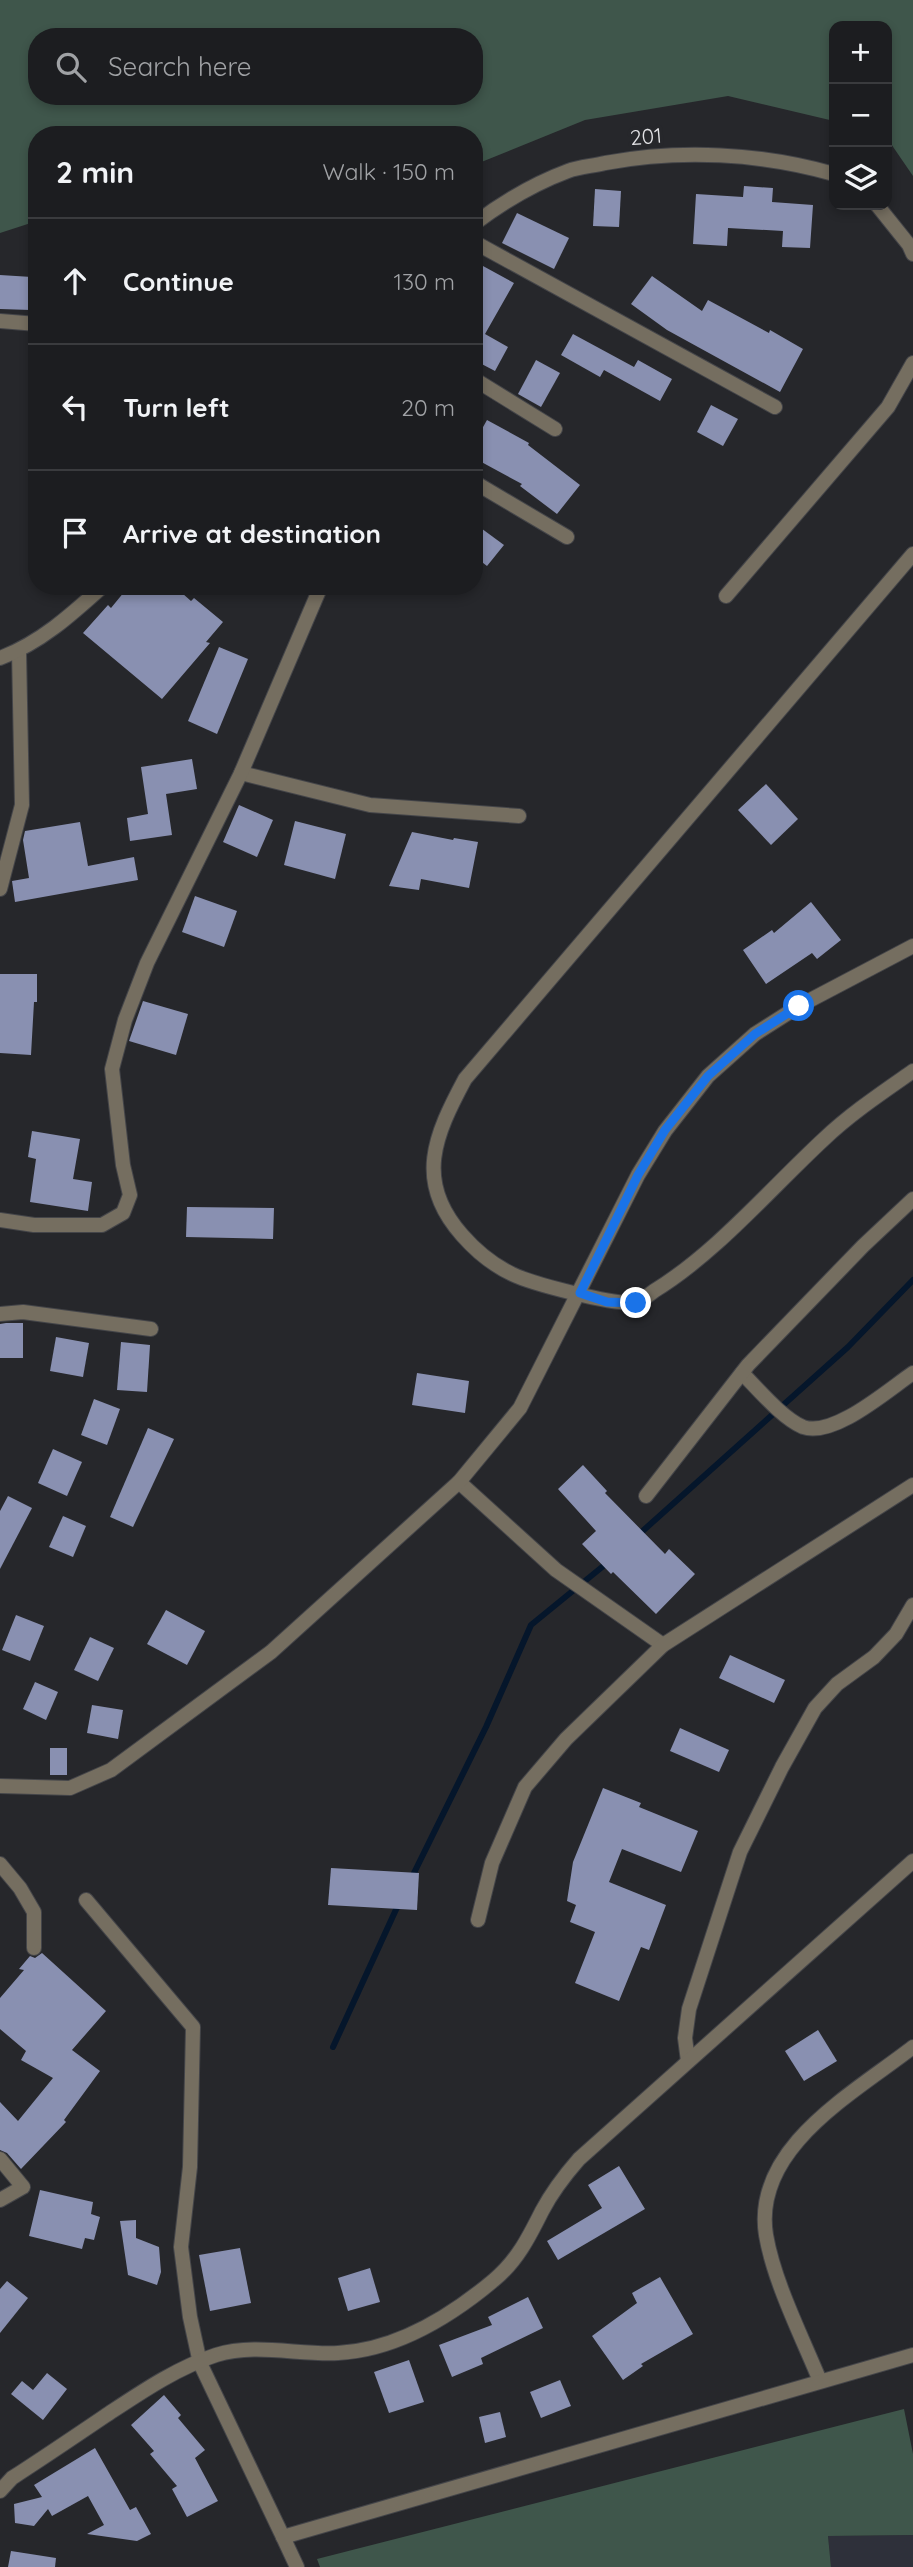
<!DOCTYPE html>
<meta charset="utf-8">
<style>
body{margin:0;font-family:Quicksand,sans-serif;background:#292a2d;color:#f1f3f6}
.controls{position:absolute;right:21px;top:21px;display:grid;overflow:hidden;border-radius:14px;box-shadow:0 4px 10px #0003}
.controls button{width:63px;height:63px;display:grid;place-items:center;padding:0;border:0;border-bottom:2px solid #3a3b3e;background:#1c1d20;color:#f1f3f6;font:35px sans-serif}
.stop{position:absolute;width:21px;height:21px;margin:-16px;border:5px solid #1a73e8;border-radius:50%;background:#fff}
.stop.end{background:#1a73e8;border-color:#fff;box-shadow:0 2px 7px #0008}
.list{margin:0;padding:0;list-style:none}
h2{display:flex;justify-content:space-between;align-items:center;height:91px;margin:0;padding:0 28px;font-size:30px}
h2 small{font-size:23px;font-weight:400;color:#a0a2a5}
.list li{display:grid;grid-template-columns:46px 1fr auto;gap:21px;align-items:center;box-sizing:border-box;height:126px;padding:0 28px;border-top:2px solid #3a3b3e}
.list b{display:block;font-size:26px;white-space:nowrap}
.list em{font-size:23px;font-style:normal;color:#a0a2a5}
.icon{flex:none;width:38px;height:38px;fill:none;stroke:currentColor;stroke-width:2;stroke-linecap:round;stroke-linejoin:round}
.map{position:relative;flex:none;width:913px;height:2567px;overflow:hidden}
.search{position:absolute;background:#1c1d20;box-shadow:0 4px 10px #0003;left:28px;top:28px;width:455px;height:77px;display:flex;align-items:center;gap:18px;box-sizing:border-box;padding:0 24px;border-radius:28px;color:#a0a2a5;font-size:26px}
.panel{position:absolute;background:#1c1d20;box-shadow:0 4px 10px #0003;left:28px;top:126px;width:455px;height:469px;border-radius:28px}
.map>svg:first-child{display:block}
</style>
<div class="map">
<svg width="913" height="2567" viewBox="0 0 913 2567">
<rect width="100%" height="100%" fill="#26272b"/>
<!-- built -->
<polygon fill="#2e303a" points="913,2535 913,2567 831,2567 828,2536"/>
<!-- green -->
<g fill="#3f564b" fill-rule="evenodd">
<path d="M 0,0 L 913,0 L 913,176 L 887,138 L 887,26 L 834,26 L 834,121 L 728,96 L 585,120 L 474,165 L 474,135 L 37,135 L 37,221 L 0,233 ZM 37,37 L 474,37 L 474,96 L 37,96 Z"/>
<polygon points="904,2409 913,2454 913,2535 828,2536 831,2567 320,2567 317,2559"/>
</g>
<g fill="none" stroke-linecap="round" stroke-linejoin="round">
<!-- stream -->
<g stroke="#05162b" stroke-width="6">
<polyline points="636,1537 848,1347 913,1280"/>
<polyline points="412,1877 486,1727 531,1625 607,1563"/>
<polyline points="333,2047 399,1903"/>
</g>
</g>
<!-- building -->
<g fill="#8990b1">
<polygon points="744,186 773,188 772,202 813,205 810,248 782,247 783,231 728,228 727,246 693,244 696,194 743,197"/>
<polygon points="595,189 621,191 619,227 593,226"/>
<polygon points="517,213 569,238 554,269 502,243"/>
<polygon points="483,266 514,283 485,334 508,347 495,371 474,360 474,282"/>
<polygon points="0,275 32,277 31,310 0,309"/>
<polygon points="652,276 702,311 708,300 769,333 770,330 803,349 780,392 667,330 631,304"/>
<polygon points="573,334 634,367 638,360 672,379 660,401 604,370 600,377 561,355"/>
<polygon points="536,360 560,373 541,407 518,394"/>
<polygon points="711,405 738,419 723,446 697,432"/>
<polygon points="487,420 529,443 528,445 580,485 557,514 520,486 522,484 474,458 474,443"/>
<polygon points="474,523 504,545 487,566 474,556"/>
<polygon points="129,586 174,586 191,601 194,598 223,622 206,642 210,643 162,699 83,633 108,605 111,608"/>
<polygon points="219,647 248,659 217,734 188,721"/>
<polygon points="192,759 197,789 166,794 172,835 130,841 127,818 148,814 141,767"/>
<polygon points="766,784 798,819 771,845 738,810"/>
<polygon points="239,805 273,820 257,857 223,842"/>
<polygon points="295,821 346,834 335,879 284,865"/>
<polygon points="80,822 88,866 134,857 138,880 15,902 12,881 29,878 23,840 25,831"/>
<polygon points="412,832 453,840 454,838 478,842 469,888 421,879 419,890 389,886"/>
<polygon points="195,896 237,911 224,947 182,932"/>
<polygon points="811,902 841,940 817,959 812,953 766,984 743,950 772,930 774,933"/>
<polygon points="0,974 37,974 37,1002 34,1002 31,1055 0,1053"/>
<polygon points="143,1001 188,1014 176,1055 129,1041"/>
<polygon points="32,1131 80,1139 73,1179 92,1182 88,1211 30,1202 36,1159 28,1157"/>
<polygon points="187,1207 274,1208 273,1239 186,1237"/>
<polygon points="6,1323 23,1323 23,1358 0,1358 0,1324"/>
<polygon points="56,1337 89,1343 83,1377 50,1371"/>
<polygon points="121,1342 150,1345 147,1392 117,1390"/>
<polygon points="417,1373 469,1381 465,1413 412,1405"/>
<polygon points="94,1399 120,1409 107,1445 81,1435"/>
<polygon points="148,1428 174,1439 133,1527 110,1517"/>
<polygon points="53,1449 82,1462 67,1496 38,1483"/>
<polygon points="583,1465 607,1491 605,1493 665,1554 669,1549 695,1574 656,1614 613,1572 611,1574 582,1544 596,1531 558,1489"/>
<polygon points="8,1496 32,1508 0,1569 0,1511"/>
<polygon points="63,1516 86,1526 73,1557 49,1547"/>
<polygon points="166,1610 205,1631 187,1665 147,1644"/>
<polygon points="16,1615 44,1626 30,1661 2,1650"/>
<polygon points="90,1637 114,1648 98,1681 74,1670"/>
<polygon points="730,1655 785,1680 774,1703 719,1678"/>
<polygon points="35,1682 58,1692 46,1720 23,1709"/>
<polygon points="92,1705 123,1710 118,1739 87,1733"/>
<polygon points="680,1728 729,1750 719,1772 670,1751"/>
<rect x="50" y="1748" width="17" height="27"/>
<polygon points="603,1788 641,1803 639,1807 698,1831 681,1872 622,1849 609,1882 666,1905 649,1950 641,1947 619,2001 575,1983 595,1932 570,1922 576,1905 567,1901 573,1862"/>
<polygon points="331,1868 419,1873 417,1910 328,1905"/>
<polygon points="42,1953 106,2011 72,2050 100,2071 64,2120 66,2122 21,2169 7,2153 0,2150 0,2102 18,2121 53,2078 21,2060 26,2051 0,2029 0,1998 24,1970 19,1969 30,1956 35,1958"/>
<polygon points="818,2030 837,2061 804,2081 785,2051"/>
<polygon points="619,2166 645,2209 558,2260 547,2241 602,2208 588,2185"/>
<polygon points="40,2190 93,2202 91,2214 100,2217 94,2240 85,2238 82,2249 29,2236"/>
<polygon points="136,2220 136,2238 159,2247 161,2272 157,2285 128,2275 120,2221"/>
<polygon points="240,2248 251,2303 210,2311 199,2255"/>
<polygon points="370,2268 380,2302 348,2311 338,2278"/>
<polygon points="660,2277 693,2334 641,2364 643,2366 623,2380 592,2336 637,2303 632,2293"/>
<polygon points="7,2281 28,2298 0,2333 0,2289"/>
<polygon points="528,2297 543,2328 481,2358 483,2364 452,2377 439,2345 492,2325 488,2317"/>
<polygon points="409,2360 424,2402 389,2413 374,2372"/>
<polygon points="47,2373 67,2389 43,2420 11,2394 22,2381 33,2390"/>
<polygon points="560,2380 571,2406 541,2418 530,2392"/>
<polygon points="164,2395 181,2415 178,2418 205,2450 195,2458 218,2501 187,2517 172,2489 177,2486 150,2454 154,2451 131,2425"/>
<polygon points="500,2412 506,2437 485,2443 479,2417"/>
<polygon points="95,2448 130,2510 136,2507 151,2534 137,2541 87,2534 104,2525 88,2496 52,2516 48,2509 34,2526 15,2523 14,2504 42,2497 34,2485"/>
<polygon points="11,2551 56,2558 55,2567 8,2567"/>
</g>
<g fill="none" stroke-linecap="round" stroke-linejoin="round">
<defs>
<g id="minor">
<polyline points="877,205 909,245 913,254"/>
<path d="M 474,224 C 503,202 533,184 568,171 C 579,167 593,166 605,163 C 680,149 761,153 834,174"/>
<polyline points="474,242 775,407"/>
<polyline points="0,321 37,324"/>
<polyline points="474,379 555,429"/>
<polyline points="474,482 567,537"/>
<path d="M 913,554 L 465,1079 C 435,1135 414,1181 462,1235 C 476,1251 493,1265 512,1274 C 530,1283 619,1307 636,1302 C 642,1301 649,1295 654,1291 C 716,1253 770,1189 824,1139 C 850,1114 883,1092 913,1071"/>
<polyline points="726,596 888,407 913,363"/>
<polyline points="241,773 370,805 519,816"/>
<polyline points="0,889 22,805 19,651"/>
<polyline points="0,1220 34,1225 102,1225 123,1213 130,1195 123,1165 112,1069 125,1020 147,963 241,773 321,586"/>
<polyline points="0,1314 23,1312 151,1329"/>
<path d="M 742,1373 C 758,1389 782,1418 803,1427 C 834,1438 889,1389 913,1373"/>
<polyline points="459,1482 556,1570 663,1645"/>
<polyline points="646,1496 748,1365 863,1246 913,1199"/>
<polyline points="0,1786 70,1788 111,1770 271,1652 459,1482 520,1408 638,1175 665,1131 708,1076 755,1034 799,1006 913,946"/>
<polyline points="0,1864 20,1888 34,1912 34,1948"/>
<polyline points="86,1900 193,2027 190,2167 181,2247 190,2317 200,2363 283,2537"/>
<polyline points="478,1920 492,1863 525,1787 566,1739 663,1645 913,1485"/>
<polyline points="688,2061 685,2038 689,2009 740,1852 782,1767 815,1708 837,1684 874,1657 896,1634 913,1605"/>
<polyline points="0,2159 23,2187 0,2200"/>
<path d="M 820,2381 C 802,2337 774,2282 766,2235 C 752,2148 854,2093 913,2047"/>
<path d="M 0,2491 L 12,2478 C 43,2458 74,2437 105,2416 C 140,2393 176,2368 216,2355 C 255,2343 298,2355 338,2353 C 397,2350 450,2317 494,2280 C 517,2261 529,2237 542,2211 C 552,2192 565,2175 579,2159 L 913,1861"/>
<polyline points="297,2567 283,2537 913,2355"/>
</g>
<path id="tertiary" d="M 0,658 C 40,643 71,615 103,586"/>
</defs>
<!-- minor casing -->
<use href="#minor" stroke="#444549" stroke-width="16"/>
<!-- tertiary casing -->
<use href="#tertiary" stroke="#444549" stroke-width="16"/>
<!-- minor -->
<use href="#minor" stroke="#756e60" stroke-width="14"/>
<!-- tertiary -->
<use href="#tertiary" stroke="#756e60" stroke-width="14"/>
</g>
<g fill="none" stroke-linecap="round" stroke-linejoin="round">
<!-- route -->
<polyline stroke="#1a73e8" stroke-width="9" points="636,1303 607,1302 580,1293 638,1175 665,1130 708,1076 755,1034 799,1006"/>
</g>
<g text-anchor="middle" stroke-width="7" stroke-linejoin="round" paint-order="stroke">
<!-- street labels -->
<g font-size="21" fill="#e3e3e6" stroke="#26272b">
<text transform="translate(646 137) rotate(-5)" y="7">201</text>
</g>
</g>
</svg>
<div class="controls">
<button>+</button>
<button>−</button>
<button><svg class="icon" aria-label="layers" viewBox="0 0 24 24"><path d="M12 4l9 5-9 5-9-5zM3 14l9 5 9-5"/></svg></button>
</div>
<div class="stop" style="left:799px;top:1006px"></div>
<div class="stop end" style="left:636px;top:1303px"></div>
<div class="search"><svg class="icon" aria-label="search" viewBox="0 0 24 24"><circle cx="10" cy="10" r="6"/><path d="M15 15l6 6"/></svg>Search here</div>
<section class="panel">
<h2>2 min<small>Walk · 150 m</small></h2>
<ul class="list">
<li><svg class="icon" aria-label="ahead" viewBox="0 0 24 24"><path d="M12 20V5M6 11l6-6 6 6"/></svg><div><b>Continue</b></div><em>130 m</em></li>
<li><svg class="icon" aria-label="left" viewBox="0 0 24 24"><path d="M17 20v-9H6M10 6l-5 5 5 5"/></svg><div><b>Turn left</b></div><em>20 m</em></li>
<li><svg class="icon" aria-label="arrive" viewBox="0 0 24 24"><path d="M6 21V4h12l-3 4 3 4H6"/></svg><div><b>Arrive at destination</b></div></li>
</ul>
</section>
</div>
